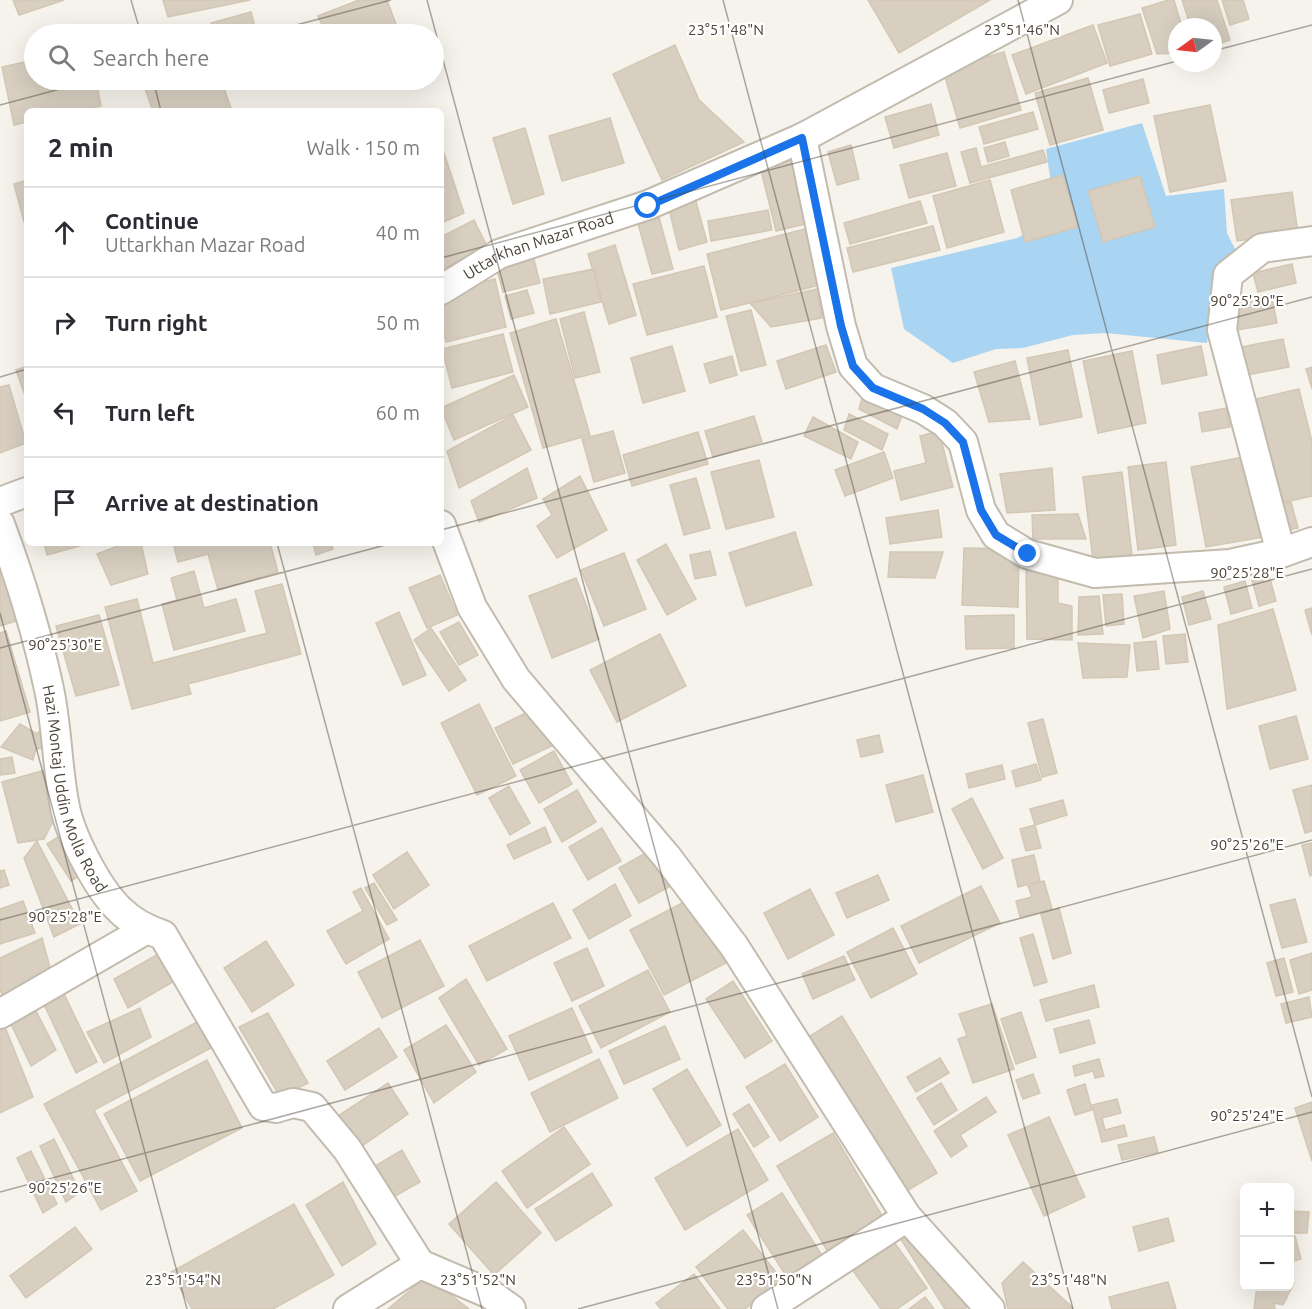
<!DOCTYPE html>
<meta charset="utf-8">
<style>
body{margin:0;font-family:Ubuntu,sans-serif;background:#f7f7f7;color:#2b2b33}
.controls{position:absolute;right:18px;bottom:18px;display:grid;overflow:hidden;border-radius:9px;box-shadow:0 6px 24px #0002}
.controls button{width:54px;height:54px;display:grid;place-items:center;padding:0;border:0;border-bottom:2px solid #e1e1e2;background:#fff;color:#2b2b33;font:30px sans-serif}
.compass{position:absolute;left:1168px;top:18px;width:54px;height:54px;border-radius:50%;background:#fff;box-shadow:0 6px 24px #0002;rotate:255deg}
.stop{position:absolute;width:18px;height:18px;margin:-14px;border:4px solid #1a73e8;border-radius:50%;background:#fff}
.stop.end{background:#1a73e8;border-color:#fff;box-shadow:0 2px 6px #0008}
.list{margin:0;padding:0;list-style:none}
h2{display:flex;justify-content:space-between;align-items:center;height:78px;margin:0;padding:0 24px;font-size:26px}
h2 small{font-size:20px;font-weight:400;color:#7c7c81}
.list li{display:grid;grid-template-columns:39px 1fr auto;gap:18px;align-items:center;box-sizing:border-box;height:90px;padding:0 24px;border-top:2px solid #e1e1e2}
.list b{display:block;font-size:22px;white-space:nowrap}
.list p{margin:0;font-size:20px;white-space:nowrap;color:#7c7c81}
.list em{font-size:20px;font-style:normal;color:#7c7c81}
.icon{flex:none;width:33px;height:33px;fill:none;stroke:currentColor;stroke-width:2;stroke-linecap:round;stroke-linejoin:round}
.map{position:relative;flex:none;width:1312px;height:1309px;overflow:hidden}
.search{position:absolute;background:#fff;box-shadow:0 6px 24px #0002;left:24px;top:24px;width:420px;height:66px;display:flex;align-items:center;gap:15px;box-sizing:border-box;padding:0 21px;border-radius:33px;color:#7c7c81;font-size:22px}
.panel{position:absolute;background:#fff;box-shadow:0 6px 24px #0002;left:24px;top:108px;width:420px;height:438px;border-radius:9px}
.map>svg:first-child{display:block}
</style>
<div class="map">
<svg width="1312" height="1309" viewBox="0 0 1312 1309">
<rect width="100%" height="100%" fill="#f6f3ec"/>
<!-- water -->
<polygon fill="#a9d4f2" points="1142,123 1166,196 1224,189 1227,233 1241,261 1212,312 1207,343 1105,333 1073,335 1023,348 996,349 953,363 904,329 891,268 1017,238 1059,216 1052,191 1046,149"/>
<!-- building -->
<g fill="#d8cfc1" stroke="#d3c7b4" stroke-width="1.5">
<polygon points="13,0 64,0 19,15"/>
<polygon points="163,0 250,0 168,17"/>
<polygon points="359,0 387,0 399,32 393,34 326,34 318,16"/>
<polygon points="868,0 990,0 899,53"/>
<polygon points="1169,0 1174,0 1182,27 1177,27 1177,53 1157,54 1142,8"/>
<polygon points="1182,0 1217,0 1230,40 1213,46 1213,27 1191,27"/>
<polygon points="1222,0 1243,0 1249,19 1230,25"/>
<polygon points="251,12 257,34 214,34 211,23"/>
<polygon points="1140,14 1152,54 1110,66 1098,25"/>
<polygon points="1093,25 1107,63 1026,94 1012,55"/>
<polygon points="675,45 699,100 744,142 662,180 613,74"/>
<polygon points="1004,52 1021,110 960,128 943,70"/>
<polygon points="34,60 34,80 96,80 101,106 78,111 27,111 27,122 14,125 2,67"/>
<polygon points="1088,78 1103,130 1050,145 1035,93"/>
<polygon points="1143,79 1149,103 1109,113 1103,90"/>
<polygon points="142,80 221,80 232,111 153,111"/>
<polygon points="931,104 939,135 894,148 885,117"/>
<polygon points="1210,105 1226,181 1170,192 1154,116"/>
<polygon points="1033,112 1038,129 984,144 979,127"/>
<polygon points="610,118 624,163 562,181 549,136"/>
<polygon points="525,128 544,194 513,204 493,138"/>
<polygon points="1005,142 1009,156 988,162 984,148"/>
<polygon points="851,145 859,179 837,185 828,152"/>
<polygon points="442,147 464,213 441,223 441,148"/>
<polygon points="799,148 818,221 776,231 758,158"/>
<polygon points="976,148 981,167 1043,150 1047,162 970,183 961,152"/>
<polygon points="947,153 956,186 909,198 900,165"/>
<polygon points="1063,175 1078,227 1025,242 1011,190"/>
<polygon points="1140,176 1155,227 1103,242 1088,191"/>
<polygon points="27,180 27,221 24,222 14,184"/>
<polygon points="990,180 1004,232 947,248 933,196"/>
<polygon points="1292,192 1298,233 1237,241 1231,200"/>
<polygon points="695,198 707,242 679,250 668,205"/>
<polygon points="920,201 927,223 850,244 844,223"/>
<polygon points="656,206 673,269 652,274 635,213"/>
<polygon points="768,210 772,230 711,241 708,221"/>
<polygon points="474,220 487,246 443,269 441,237"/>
<polygon points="933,226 940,250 853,272 847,248"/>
<polygon points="813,227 828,283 721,310 707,254"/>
<polygon points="615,245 636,315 609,324 588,254"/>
<polygon points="531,248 540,283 503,292 494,258"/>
<polygon points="1292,264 1296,283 1258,292 1253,273"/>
<polygon points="704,266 717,317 647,335 633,284"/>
<polygon points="594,269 601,302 550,314 543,279"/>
<polygon points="495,279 506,327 446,342 441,321 441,292"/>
<polygon points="818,289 822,318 771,327 750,303"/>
<polygon points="527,290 534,313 511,319 505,296"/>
<polygon points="1271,294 1277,323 1232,331 1227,302"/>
<polygon points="751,310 766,365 741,371 726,316"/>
<polygon points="584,312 600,372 575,378 560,319"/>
<polygon points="556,319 590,435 543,448 510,333"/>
<polygon points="503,334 513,372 452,388 442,349"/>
<polygon points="1283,339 1289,367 1242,376 1236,348"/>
<polygon points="826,345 836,372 786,389 777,361"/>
<polygon points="672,346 685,391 643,403 631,358"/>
<polygon points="1201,346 1207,375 1162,384 1157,355"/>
<polygon points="1068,350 1082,417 1040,425 1027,358"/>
<polygon points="1132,351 1146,423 1098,433 1083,361"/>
<polygon points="732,356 737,375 710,383 704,364"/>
<polygon points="1015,361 1030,419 989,422 974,372"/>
<polygon points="27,366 27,401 16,370"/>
<polygon points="1312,367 1312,389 1306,369"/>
<polygon points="514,375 528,407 454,440 441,408"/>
<polygon points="9,385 26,443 0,453 0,387"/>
<polygon points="1299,389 1312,442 1312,496 1276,504 1252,400"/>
<polygon points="864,392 903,413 897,429 859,409"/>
<polygon points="1226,408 1230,427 1202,432 1199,413"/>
<polygon points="849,414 888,434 882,450 844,430"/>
<polygon points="513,415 531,450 459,488 447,451"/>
<polygon points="754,416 762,442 713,457 705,431"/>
<polygon points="813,417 858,442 851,459 804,436"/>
<polygon points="613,431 625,473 594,482 582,439"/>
<polygon points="939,431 953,487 901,500 894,471 926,463 920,436"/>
<polygon points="698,432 708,464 632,486 623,455"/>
<polygon points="884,452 893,478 845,496 835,470"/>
<polygon points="1249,456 1264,537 1206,547 1191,467"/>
<polygon points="759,460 774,517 726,529 711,472"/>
<polygon points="1166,462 1176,545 1138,550 1128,467"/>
<polygon points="527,468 537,498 479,522 471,501"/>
<polygon points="1052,468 1055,510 1007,513 1000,474"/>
<polygon points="1122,472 1132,555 1093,560 1083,477"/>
<polygon points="580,476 607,530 557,558 537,526 552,515 543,499"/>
<polygon points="696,478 710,528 684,535 670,485"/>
<polygon points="1291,502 1298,528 1280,532 1273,506"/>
<polygon points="938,510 942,537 890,544 886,518"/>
<polygon points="1078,514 1086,539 1033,539 1032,515"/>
<polygon points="795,532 812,585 746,606 729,553"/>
<polygon points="44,543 90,543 47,555"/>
<polygon points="126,543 141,543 148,574 111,585 97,554"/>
<polygon points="173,543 270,543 278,572 218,590 208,554 178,562"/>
<polygon points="313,543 331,543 333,549 316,555"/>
<polygon points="666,544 696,599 667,615 637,560"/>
<polygon points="0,547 23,619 0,626"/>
<polygon points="964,548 1019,549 1018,607 962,605"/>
<polygon points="710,551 716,575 695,579 690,555"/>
<polygon points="890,552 943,552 935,578 888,577"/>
<polygon points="624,553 646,609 604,626 581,570"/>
<polygon points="1058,566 1058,603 1072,606 1072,640 1027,639 1026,567"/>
<polygon points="194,571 204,608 236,599 245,631 174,650 162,604 177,600 171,578"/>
<polygon points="440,575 457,615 427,628 409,588"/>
<polygon points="1269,575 1276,601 1259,606 1252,580"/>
<polygon points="576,578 599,639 552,658 529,596"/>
<polygon points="1245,581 1252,608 1231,614 1224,587"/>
<polygon points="282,584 301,654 188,684 191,694 132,709 105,607 137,599 153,663 267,633 255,591"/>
<polygon points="1164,591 1170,629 1143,638 1134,596"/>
<polygon points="1203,591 1211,619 1189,625 1182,597"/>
<polygon points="1122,594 1124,624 1106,626 1103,595"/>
<polygon points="1099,596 1103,634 1078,635 1079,597"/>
<polygon points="1312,608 1312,635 1305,610"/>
<polygon points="1273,609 1296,690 1227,709 1218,625"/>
<polygon points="399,612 426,675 403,685 376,623"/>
<polygon points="99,615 119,685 76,696 56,626"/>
<polygon points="1014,615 1014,648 966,649 965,616"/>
<polygon points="459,622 478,655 459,665 440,632"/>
<polygon points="431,628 466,680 449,691 414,640"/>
<polygon points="6,631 30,712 0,721 0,633"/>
<polygon points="660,634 686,686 617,722 590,670"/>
<polygon points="1185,634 1188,662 1166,664 1163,636"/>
<polygon points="1156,641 1159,669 1137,671 1134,643"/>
<polygon points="1078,643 1130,645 1127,677 1083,678"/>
<polygon points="479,704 516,776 477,795 441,723"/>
<polygon points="536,708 554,745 513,764 495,728"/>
<polygon points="1296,716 1308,759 1270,769 1259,726"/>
<polygon points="51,718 47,758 43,748 36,749 33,760 1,747 20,724 37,734"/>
<polygon points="1043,719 1057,773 1042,777 1028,723"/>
<polygon points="879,735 883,752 861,757 857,740"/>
<polygon points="554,751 572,784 539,803 520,770"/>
<polygon points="12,757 15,773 0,775 0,759"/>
<polygon points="1036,764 1041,780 1016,787 1012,771"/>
<polygon points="1002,765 1005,779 969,788 966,774"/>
<polygon points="49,769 60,818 51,825 44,839 18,843 2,782"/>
<polygon points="923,775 933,812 896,822 886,785"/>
<polygon points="1312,785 1312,831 1305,833 1293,790"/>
<polygon points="509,786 530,823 510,835 489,798"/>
<polygon points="577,790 596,822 562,842 544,809"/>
<polygon points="972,798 1003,858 983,869 952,809"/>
<polygon points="1063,800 1067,815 1035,825 1030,809"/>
<polygon points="1035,825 1041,848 1026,851 1020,829"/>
<polygon points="545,827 551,842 514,859 507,845"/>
<polygon points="602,828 621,861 588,880 569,847"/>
<polygon points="64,833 88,870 71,881 47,844"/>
<polygon points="37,841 80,924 54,937 24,858"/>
<polygon points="1312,843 1312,875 1310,876 1302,845"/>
<polygon points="649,851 669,887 639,903 619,868"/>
<polygon points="407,852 429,885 394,909 373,875"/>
<polygon points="1034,855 1040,881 1018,887 1012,860"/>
<polygon points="4,870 9,885 0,888 0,871"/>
<polygon points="878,875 889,900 847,918 836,893"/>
<polygon points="1044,881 1052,909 1020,917 1016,901 1032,897 1028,886"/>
<polygon points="374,883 397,920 387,925 365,888"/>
<polygon points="615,884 631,916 589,939 573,910"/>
<polygon points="981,886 1000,923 919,963 901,926"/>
<polygon points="361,888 389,939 346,964 327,931 363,911 353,892"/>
<polygon points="810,889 834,935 788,959 764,913"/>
<polygon points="692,898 726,963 664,995 630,930"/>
<polygon points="1295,899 1307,942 1282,948 1270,905"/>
<polygon points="23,901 35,933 0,944 0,909"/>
<polygon points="553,903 571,938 487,981 469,946"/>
<polygon points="1059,908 1071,953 1053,959 1041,914"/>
<polygon points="893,928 917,974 871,998 847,952"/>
<polygon points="1033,934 1047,982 1034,986 1020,938"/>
<polygon points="42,938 54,982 6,1003 0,990 0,958"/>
<polygon points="420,940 444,986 382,1018 358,972"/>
<polygon points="266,941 294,985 252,1012 224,968"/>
<polygon points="587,948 604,986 572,1001 554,963"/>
<polygon points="167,949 178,979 128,1008 114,979"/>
<polygon points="1312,953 1312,990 1299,994 1290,960"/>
<polygon points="844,956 855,980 813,999 802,974"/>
<polygon points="1284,958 1293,992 1276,996 1267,963"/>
<polygon points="648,970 670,1012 601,1048 579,1006"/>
<polygon points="466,979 507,1049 479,1065 439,998"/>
<polygon points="733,981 772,1041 745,1058 706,999"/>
<polygon points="1094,985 1099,1007 1046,1021 1040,1000"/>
<polygon points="63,992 97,1062 76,1073 43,1002"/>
<polygon points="1309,997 1312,1017 1286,1023 1281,1004"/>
<polygon points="992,1004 1014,1069 973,1083 958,1039 967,1036 959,1014"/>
<polygon points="140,1008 151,1037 104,1063 87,1032"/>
<polygon points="572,1008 592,1052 529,1080 509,1036"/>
<polygon points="35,1009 56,1050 31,1066 11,1024"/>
<polygon points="1021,1012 1036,1057 1016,1064 1001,1019"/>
<polygon points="268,1013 308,1083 280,1097 239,1027"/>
<polygon points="842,1016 937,1173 905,1192 810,1036"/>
<polygon points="1089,1020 1095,1043 1060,1053 1054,1029"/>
<polygon points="197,1022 211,1048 94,1110 137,1191 101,1210 44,1104"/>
<polygon points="446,1025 476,1072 434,1103 404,1050"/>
<polygon points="665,1026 680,1059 624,1084 609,1051"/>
<polygon points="5,1027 33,1097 0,1113 0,1029"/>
<polygon points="379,1028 397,1057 345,1090 327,1061"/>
<polygon points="940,1058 949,1073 916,1092 907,1077"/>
<polygon points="599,1059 618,1098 550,1132 531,1093"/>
<polygon points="1099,1059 1104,1076 1095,1078 1093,1071 1075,1076 1073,1066"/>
<polygon points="207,1060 242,1128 140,1181 104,1114"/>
<polygon points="785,1064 818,1117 780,1141 746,1087"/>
<polygon points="687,1069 721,1125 687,1146 653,1089"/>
<polygon points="1033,1074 1040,1093 1023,1099 1016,1080"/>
<polygon points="388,1083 408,1114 359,1148 338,1116"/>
<polygon points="941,1083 957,1110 934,1125 917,1098"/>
<polygon points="1085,1084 1092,1110 1075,1115 1067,1090"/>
<polygon points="986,1097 996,1112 960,1135 967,1146 951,1157 934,1131"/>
<polygon points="1117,1099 1121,1113 1102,1118 1105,1130 1124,1125 1127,1136 1102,1142 1092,1105"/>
<polygon points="1312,1102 1312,1161 1295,1108"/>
<polygon points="749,1104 769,1137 754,1147 733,1114"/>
<polygon points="1049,1117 1085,1197 1044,1216 1008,1135"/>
<polygon points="564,1127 590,1164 527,1208 502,1171"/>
<polygon points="738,1129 768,1180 685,1230 655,1178"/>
<polygon points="833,1133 884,1219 828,1252 777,1166"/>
<polygon points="1154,1137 1158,1152 1122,1160 1118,1145"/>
<polygon points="54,1139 80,1192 66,1202 40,1146"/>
<polygon points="402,1150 420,1182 390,1199 372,1168"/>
<polygon points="31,1151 57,1204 43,1213 17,1158"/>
<polygon points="592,1173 612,1205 556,1241 535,1209"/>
<polygon points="343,1182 376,1244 342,1266 306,1205"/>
<polygon points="496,1182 541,1233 494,1275 449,1224"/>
<polygon points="782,1193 825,1260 790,1282 747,1215"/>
<polygon points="294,1204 334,1275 273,1309 192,1309 171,1272"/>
<polygon points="1290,1211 1309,1212 1307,1233 1290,1233"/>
<polygon points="922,1217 976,1302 964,1309 945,1309 897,1233"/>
<polygon points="1168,1218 1174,1241 1139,1251 1133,1227"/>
<polygon points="75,1227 92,1249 26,1298 10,1276"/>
<polygon points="743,1230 782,1280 745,1309 728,1309 696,1267"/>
<polygon points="886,1231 927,1288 897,1309 881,1309 845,1260"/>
<polygon points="1295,1236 1301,1259 1290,1262 1290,1237"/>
<polygon points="1023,1262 1072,1307 1073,1309 1008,1309 1002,1283"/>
<polygon points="694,1274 720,1309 661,1309 656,1303"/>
<polygon points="427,1276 469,1309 388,1309"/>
<polygon points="1168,1282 1176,1309 1112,1309 1109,1297"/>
<polygon points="1290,1282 1294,1283 1283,1305 1274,1303 1275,1309 1254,1309 1257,1286 1290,1286"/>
<polygon points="925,1297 934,1309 909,1309"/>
</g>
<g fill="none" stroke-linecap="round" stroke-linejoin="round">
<defs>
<g id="minor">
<polyline points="802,138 841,326 853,366 873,388 923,409 945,423 963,442 981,510 996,535 1027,554 1095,573 1230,564 1281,553 1312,542"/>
<path id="s1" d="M 441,290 L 499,254 L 648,205 L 802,138 L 1058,0"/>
<polyline points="0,502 27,492"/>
<path id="s2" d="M 0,524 C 20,578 37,632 49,689 C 57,726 57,765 64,802 C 69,834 97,888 120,910 C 132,922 148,930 163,935 L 263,1106 L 276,1108 L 293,1103 L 312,1107 L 347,1149 L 420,1264 L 348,1309"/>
<polyline points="441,525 472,607 516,679 667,857 734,946 907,1217 990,1309"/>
<polyline points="1281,553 1222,330 1228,275 1262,248 1312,241"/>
<polyline points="0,1014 147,929"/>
<polyline points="420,1264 490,1294 511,1309"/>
<polyline points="766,1309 907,1217"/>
</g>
</defs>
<!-- minor casing -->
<use href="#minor" stroke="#c2bbae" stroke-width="32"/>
<!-- minor -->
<use href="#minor" stroke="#fff" stroke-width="28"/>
</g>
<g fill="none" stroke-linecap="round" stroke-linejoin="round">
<!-- route -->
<polyline stroke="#1a73e8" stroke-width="8" points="648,206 802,138 841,326 853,366 873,388 923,409 945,423 963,442 981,510 996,535 1028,554"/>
</g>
<!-- ticks -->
<path fill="none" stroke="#4b4439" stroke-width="1.5" stroke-opacity="0.45" d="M 131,0 L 141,34M 427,0 L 778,1309M 723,0 L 1073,1309M 1018,0 L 1312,1097M 262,34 L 391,0M 1213,51 L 1312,25M 153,80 L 161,111M 0,105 L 94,80M 441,258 L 1177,61M 0,377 L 27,369M 441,530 L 1312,297M 277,543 L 482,1309M 0,613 L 187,1309M 0,648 L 393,543M 0,920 L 1312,569M 0,1192 L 1312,840M 578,1309 L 1312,1112"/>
<g text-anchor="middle" stroke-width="4.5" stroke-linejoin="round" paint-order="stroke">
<!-- street labels -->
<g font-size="16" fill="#4b4439" stroke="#fff">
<text dy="6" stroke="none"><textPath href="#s1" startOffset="108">Uttarkhan Mazar Road</textPath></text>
<text dy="6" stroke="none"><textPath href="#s2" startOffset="276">Hazi Montaj Uddin Molla Road</textPath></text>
</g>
</g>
<g font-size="15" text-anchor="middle" fill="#4b4439" stroke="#fff" stroke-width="4.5" stroke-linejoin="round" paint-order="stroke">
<text x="726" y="35">23°51'48"N</text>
<text x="1022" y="35">23°51'46"N</text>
<text x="1247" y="306">90°25'30"E</text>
<text x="1247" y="578">90°25'28"E</text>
<text x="65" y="650">90°25'30"E</text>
<text x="1247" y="850">90°25'26"E</text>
<text x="65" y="922">90°25'28"E</text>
<text x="1247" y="1121">90°25'24"E</text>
<text x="65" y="1193">90°25'26"E</text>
<text x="183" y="1285">23°51'54"N</text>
<text x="478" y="1285">23°51'52"N</text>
<text x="774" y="1285">23°51'50"N</text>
<text x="1069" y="1285">23°51'48"N</text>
</g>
</svg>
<div class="controls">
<button>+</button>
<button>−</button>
</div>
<svg class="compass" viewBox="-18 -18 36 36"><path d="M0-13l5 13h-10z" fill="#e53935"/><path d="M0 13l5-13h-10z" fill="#7c7c81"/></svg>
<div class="stop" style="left:648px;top:206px"></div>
<div class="stop end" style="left:1028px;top:554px"></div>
<div class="search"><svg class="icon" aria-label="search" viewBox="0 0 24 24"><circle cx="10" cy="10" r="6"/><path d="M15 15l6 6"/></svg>Search here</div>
<section class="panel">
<h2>2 min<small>Walk · 150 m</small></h2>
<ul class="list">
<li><svg class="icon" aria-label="ahead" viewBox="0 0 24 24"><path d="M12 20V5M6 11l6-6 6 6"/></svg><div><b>Continue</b><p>Uttarkhan Mazar Road</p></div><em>40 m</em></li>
<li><svg class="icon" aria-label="right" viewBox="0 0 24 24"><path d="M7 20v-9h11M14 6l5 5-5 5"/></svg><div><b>Turn right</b></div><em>50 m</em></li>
<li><svg class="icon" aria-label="left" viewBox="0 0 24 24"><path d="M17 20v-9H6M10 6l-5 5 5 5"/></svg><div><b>Turn left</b></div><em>60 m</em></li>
<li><svg class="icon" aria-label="arrive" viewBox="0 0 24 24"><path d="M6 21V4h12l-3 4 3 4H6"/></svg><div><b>Arrive at destination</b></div></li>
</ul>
</section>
</div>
